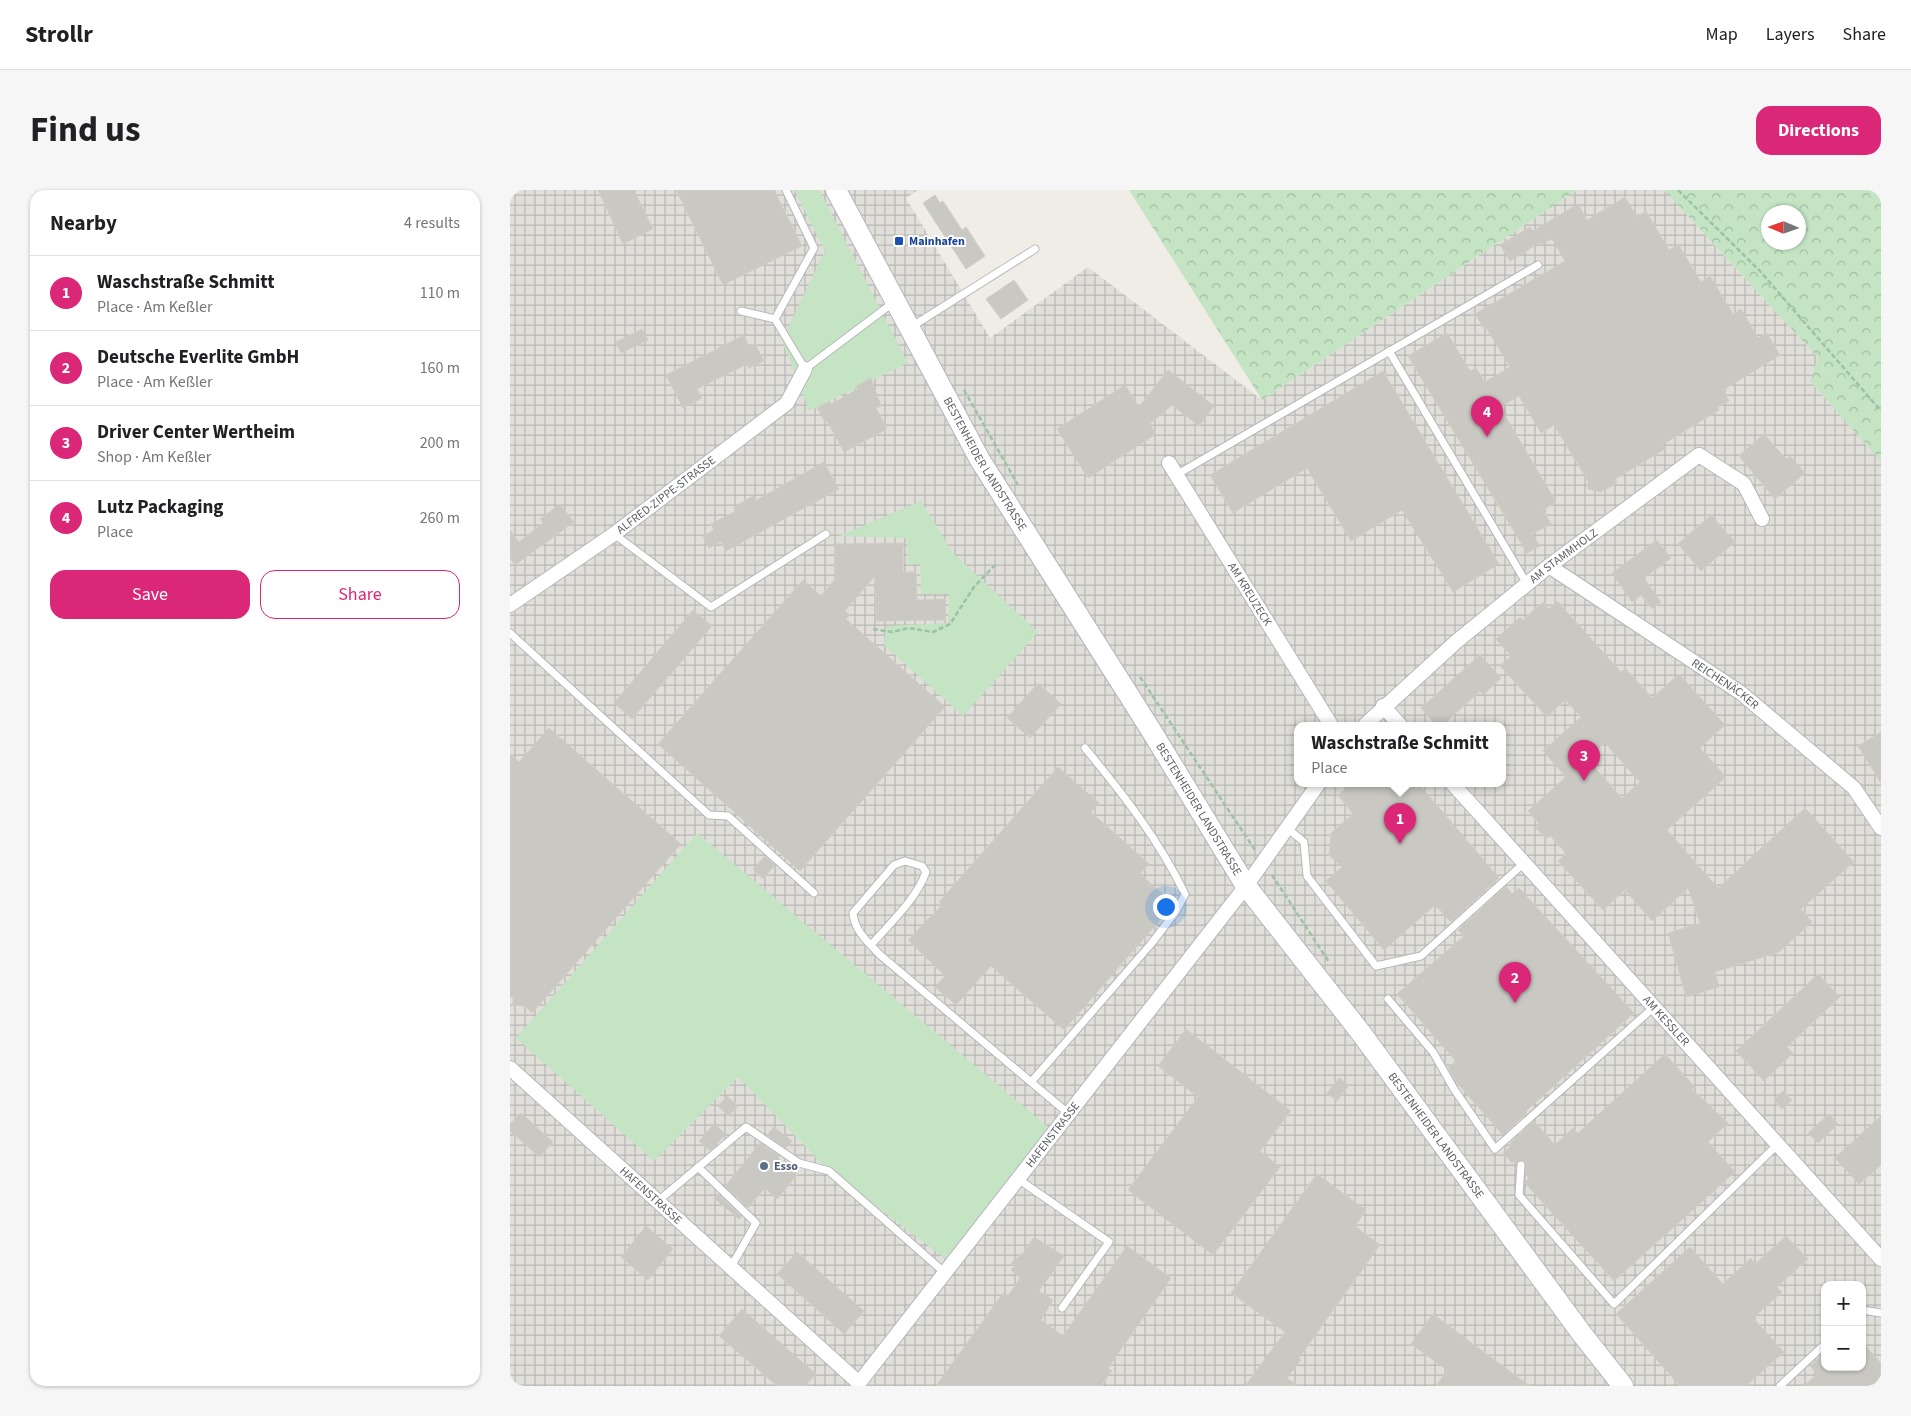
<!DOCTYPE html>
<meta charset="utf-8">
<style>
body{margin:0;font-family:"Source Sans 3",sans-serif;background:#f6f6f6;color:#202124}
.controls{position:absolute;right:15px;bottom:15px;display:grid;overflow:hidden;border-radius:10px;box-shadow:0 1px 4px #0004}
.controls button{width:45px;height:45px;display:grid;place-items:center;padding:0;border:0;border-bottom:1px solid #e0e0e0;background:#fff;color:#202124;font:25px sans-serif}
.compass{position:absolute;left:1251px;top:15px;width:45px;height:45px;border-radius:50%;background:#fff;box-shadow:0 1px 4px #0004;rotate:272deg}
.you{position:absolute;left:655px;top:716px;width:18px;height:18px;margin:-12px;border:4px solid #fff;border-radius:50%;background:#1a73e8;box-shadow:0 0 0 8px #1a73e833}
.badge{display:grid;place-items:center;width:32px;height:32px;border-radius:50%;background:#db2777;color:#fff;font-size:16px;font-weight:700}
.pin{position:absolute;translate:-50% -41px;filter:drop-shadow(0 1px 2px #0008)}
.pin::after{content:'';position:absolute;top:26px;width:18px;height:15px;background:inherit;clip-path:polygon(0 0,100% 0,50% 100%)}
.popup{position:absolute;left:784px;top:532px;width:212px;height:65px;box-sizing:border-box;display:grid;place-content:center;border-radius:10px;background:#fff;filter:drop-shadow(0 1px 4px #0005);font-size:16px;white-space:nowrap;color:#757577}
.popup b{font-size:19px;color:#202124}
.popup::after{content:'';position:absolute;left:50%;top:100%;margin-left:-10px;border:10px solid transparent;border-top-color:#fff}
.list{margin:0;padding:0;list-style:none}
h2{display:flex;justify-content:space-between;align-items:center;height:65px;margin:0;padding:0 20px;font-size:21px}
h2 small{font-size:16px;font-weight:400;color:#757577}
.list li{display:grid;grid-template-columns:32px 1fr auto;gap:15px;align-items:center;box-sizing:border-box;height:75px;padding:0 20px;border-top:1px solid #e0e0e0}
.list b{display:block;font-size:19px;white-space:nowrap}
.list p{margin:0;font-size:16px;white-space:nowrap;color:#757577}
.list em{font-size:16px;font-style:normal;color:#757577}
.actions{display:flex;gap:10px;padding:15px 20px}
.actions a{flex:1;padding:11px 0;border:1px solid #db2777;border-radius:15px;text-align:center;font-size:18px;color:#db2777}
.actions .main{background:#db2777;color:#fff}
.map{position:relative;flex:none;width:1371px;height:1196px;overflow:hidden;border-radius:15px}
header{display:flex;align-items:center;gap:30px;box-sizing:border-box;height:70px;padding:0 25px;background:#fff;border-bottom:1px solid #e0e0e0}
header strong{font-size:24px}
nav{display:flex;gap:28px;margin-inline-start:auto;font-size:18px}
.intro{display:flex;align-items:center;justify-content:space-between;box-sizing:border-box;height:120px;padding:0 30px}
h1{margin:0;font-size:35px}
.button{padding:12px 22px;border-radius:15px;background:#db2777;color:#fff;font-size:18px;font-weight:700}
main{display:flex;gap:30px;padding:0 30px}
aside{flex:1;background:#fff;border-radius:15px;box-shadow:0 1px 4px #0004}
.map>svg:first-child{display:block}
</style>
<header>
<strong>Strollr</strong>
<nav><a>Map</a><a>Layers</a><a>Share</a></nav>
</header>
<div class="intro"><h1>Find us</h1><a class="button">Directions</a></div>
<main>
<aside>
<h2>Nearby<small>4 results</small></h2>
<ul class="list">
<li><span class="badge">1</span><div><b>Waschstraße Schmitt</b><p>Place · Am Keßler</p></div><em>110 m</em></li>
<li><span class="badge">2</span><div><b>Deutsche Everlite GmbH</b><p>Place · Am Keßler</p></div><em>160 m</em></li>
<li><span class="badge">3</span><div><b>Driver Center Wertheim</b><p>Shop · Am Keßler</p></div><em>200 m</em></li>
<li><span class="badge">4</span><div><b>Lutz Packaging</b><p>Place</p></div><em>260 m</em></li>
</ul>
<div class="actions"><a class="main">Save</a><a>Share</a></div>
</aside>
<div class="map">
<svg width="1371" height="1196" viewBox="0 0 1371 1196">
<defs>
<pattern id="industrial-grid" width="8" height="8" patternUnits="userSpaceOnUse" patternTransform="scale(1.25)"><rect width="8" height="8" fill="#e0dfda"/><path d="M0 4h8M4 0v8" fill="none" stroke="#b9b8b4"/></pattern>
<pattern id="forest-crowns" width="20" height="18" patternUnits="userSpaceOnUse" patternTransform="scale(1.25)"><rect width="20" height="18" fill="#c4e4c4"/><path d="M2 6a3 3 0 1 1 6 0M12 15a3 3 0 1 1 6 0" fill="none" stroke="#a2bca3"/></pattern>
</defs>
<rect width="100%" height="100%" fill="#efede6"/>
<!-- industrial -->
<path fill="url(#industrial-grid)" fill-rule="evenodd" d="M 0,0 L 408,0 L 396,8 L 480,148 L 578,77 L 752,210 L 1067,0 L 1154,0 L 1308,168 L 1300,191 L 1371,272 L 1371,1196 L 0,1196 ZM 788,535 L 992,535 L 992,593 L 788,593 ZM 1315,1095 L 1352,1095 L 1352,1177 L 1315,1177 Z"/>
<!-- grass -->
<g fill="#c4e4c4">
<polygon points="284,0 309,0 398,173 299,221 272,150 315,61"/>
<polygon points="411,311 443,363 528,442 453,526 374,455 376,436 438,433 439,404 411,404 410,374 398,375 397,348 329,346"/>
<polygon points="187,643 544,942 436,1069 319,981 228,887 144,971 6,848"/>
</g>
<!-- forest -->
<g fill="url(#forest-crowns)" fill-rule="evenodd">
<polygon points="619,0 1067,0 752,210"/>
<path d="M 1154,0 L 1371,0 L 1371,272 L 1300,191 L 1308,168 ZM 1258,22 L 1288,22 L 1288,52 L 1258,52 Z"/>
</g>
<!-- building -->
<g fill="#cac8c2" stroke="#d3cec4" fill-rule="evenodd">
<polygon points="88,0 124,0 143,39 113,54"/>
<polygon points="166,0 264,0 292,56 213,95"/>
<polygon points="425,5 430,13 433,11 452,40 456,37 475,66 456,79 413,13"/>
<polygon points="1115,7 1127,27 1136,21 1159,60 1168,54 1191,92 1200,86 1223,124 1231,119 1248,148 1257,143 1270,165 1213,200 1219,211 1208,217 1209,220 1152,255 1155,259 1105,289 1107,293 1091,302 1078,299 1078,291 1044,235 1031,243 1009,206 990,217 1046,312 1033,320 1041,334 1022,344 1030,356 1017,363 898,166 937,143 960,181 966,178 975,192 1000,177 975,136 973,137 965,124 1055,71 1042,49 1032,54 1031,52 1000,71 990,55 1020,37 1023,41 1068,14 1077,30"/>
<polygon points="504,90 518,110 491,129 476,109"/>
<polygon points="132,139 138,150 111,163 106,152"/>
<polygon points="234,145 239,157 245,154 254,171 239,178 237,174 187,199 192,208 173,218 156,185"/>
<polygon points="658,180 704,216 689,236 662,215 640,234 646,244 578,288 547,239 615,195 629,217"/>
<polygon points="873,181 989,374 943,402 892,320 841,351 797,278 723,323 700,285"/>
<polygon points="361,188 371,216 366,218 377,239 334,262 317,231 315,232 307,218 320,211 321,214 348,199 346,196"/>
<polygon points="1254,244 1276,269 1280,266 1295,283 1265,309 1229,266"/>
<polygon points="314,272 329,299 216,361 211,352 199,358 193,346 204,340 201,334 226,321 224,317 243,306 245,311"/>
<polygon points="50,314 64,332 5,375 0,368 0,340 9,352 33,333 30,329"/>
<polygon points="1201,325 1225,352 1191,381 1168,354"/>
<polygon points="1147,350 1161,368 1134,388 1151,412 1142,419 1131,405 1122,412 1102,383"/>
<polygon points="393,353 393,382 406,382 407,410 435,409 435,430 366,431 365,386 335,421 340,425 336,429 435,517 290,681 148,554 293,390 311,406 325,389 325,354"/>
<path d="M 1047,411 L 1111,482 L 1115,478 L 1142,508 L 1169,484 L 1215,535 L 1190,558 L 1216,587 L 1157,640 L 1208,698 L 1295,618 L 1344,672 L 1291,719 L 1302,732 L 1269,762 L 1205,782 L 1209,797 L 1176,807 L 1158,743 L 1190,733 L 1178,698 L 1142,731 L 1115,700 L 1093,720 L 1048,671 L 1056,663 L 1040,646 L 1036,649 L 1026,638 L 1030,635 L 1018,621 L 1056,587 L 1033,561 L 1071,527 L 1055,510 L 1037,527 L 990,476 L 1001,466 L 986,449 L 1010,427 L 1013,430 L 1033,412 L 1039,419 ZM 1095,553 L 1130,592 L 1112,608 L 1077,569 Z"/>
<polygon points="183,420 202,436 122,529 104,513"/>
<polygon points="970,465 991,488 973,505 970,501 933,535 926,535 911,518"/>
<polygon points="528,493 551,514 520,548 497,528"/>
<polygon points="39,538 171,654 22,823 15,816 3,815 3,807 0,807 0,564 9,572"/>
<polygon points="1371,542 1371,593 1348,556"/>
<polygon points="548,577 589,613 581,622 639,674 630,684 664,714 554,840 481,776 446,815 425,797 435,786 398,750 432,715 429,712"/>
<polygon points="842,593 908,593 989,688 941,732 925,715 874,760 816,691 832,677 819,665 821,643 843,624 828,605"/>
<polygon points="255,666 265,675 253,689 243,679"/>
<polygon points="996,696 1002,704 1009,698 1124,823 1016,921 1017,923 993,945 947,893 938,878 946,871 887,804 954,746 948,740"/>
<polygon points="1308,784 1330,807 1277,857 1283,863 1254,891 1226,861"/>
<polygon points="676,839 781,921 750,961 770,977 703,1065 618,1000 688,907 648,876"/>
<polygon points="1155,864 1185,897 1182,899 1218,933 1198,952 1225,982 1104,1091 1015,993 1019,988 1016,984 1016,972 1011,970 1006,974 1004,971 1002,973 993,963 1002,955 1000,953 1024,931 1045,955 1063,938 1068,943"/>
<polygon points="829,888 839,895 827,911 817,903"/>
<polygon points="1273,901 1282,910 1272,919 1264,910"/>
<polygon points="217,906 228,916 218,926 208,916"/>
<polygon points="11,923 43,952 29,967 0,941 0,934"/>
<polygon points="1319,924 1328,934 1308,953 1298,943"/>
<polygon points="1371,926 1371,975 1349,994 1325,968"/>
<polygon points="204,934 216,944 200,961 189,951"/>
<polygon points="264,937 282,951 276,958 257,945"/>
<polygon points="250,953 270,966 268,968 287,985 267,1009 255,998 238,1018 215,996"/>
<polygon points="807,984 856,1020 845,1036 870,1055 789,1168 791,1170 777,1188 788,1196 735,1196 775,1142 721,1103"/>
<polygon points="208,1004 232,1027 229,1029 204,1008"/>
<polygon points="136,1036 163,1059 138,1090 111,1067"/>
<polygon points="1276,1046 1298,1069 1267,1097 1272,1102 1243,1128 1274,1162 1236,1196 1170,1196 1106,1124 1180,1057 1213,1094 1241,1068 1245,1074"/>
<polygon points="524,1047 554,1066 529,1101 543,1110 531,1130 553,1146 617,1056 661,1088 598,1178 602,1181 591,1196 426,1196 493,1103 498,1106 510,1088 501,1080 505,1075 501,1073 514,1062"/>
<polygon points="287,1062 354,1121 334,1144 267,1084"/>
<polygon points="232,1119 306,1184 295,1196 267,1196 209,1146"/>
<polygon points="923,1124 959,1151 1020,1196 926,1196 937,1180 901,1154"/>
<polygon points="1352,1152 1371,1173 1371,1196 1294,1196 1307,1184 1300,1176 1315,1162 1315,1177 1352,1177"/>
</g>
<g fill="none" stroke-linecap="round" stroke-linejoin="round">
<defs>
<g id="service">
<polyline points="231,121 265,129 295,179 384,112"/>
<polyline points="265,129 304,58 276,0"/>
<polyline points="401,137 525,59"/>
<polyline points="879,161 1017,394"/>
<polyline points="666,285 1028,75"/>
<polyline points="104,344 201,417 316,344"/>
<polyline points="0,443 199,625 218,626 304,703"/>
<polyline points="777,638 794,652 797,686 866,776 911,766 1014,673"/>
<path d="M 361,755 C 380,733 406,710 416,682 L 412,676 L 395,671 L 384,675 L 343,723 C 344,740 358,752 369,764 L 559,924"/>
<polyline points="878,809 923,862 944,899 985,959 1144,817"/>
<path d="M 522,891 L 641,754 L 667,720 L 675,704 C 649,650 613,604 575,558"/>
<polyline points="1011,975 1009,1005 1104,1114 1268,954"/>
<polyline points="188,977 246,1033 221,1077"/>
<polyline points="508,989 599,1052 552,1118"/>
<polyline points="148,1011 236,937 289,973 319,981 435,1083"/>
<polyline points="1352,1120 1371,1123"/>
<polyline points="1270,1196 1315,1154"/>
</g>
<g id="minor">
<path id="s1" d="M 659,273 L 821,535"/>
<path id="s2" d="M 1039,376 L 1231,503 L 1344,598 L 1371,638"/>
<path id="s3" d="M 0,415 L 104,344 L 277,213 L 295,179"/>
<polyline points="873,516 890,535"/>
<path id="s4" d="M 855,535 L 947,451 L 1039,376 L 1189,265 L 1234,294 L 1252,329"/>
<path id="s5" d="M 942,593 L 1371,1069"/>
<path id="s6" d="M 0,878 L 349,1193 L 736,696 L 809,593"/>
</g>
<g id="secondary">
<path id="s7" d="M 326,0 L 470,270 L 639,537 L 736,696 L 851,843 L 1072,1144 L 1113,1196"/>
</g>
</defs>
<!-- service casing -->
<use href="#service" stroke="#b6b8bb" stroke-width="9"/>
<!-- minor casing -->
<use href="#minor" stroke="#b6b8bb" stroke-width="16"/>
<!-- secondary casing -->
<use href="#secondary" stroke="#b4b8bc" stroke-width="22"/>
<!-- path -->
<g stroke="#9cc3a7" stroke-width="2.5" stroke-dasharray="5 2.5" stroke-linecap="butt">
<polyline points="1168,0 1249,80 1371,221"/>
<polyline points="454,200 508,295"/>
<polyline points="363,439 382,442 399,438 423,442 440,434 464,397 485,375"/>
<polyline points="630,487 745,660"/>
<polyline points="762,685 819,772"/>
</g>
<!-- service -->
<use href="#service" stroke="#fff" stroke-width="7"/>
<!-- minor -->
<use href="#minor" stroke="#fff" stroke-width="14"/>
<!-- secondary -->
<use href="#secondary" stroke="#fff" stroke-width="20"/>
</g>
<!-- markers -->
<rect fill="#1a4fb4" stroke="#fff" stroke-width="2" x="384" y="46" width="10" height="10" rx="2.5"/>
<circle fill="#5c6f8a" stroke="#fff" stroke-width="2" cx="254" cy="976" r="5"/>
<g text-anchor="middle" stroke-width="4" stroke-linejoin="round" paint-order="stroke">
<!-- transit labels -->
<g font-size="12" font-weight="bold" fill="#164399" stroke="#fff" text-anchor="start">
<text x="399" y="55">Mainhafen</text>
</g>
<!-- street labels -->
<g font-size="12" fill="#5d6165" stroke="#fff">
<text dy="4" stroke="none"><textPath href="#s7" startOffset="312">BESTENHEIDER LANDSTRASSE</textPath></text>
<text dy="4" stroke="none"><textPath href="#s3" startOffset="191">ALFRED-ZIPPE-STRASSE</textPath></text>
<text dy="4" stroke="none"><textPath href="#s4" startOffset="261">AM STAMMHOLZ</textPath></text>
<text dy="4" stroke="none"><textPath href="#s1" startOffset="154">AM KREUZECK</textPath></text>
<text dy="4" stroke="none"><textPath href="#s2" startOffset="212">REICHENÄCKER</textPath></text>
<text dy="4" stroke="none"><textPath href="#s7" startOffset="718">BESTENHEIDER LANDSTRASSE</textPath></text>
<text dy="4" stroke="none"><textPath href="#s5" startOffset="320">AM KESSLER</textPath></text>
<text dy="4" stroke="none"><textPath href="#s6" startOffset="785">HAFENSTRASSE</textPath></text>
<text dy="4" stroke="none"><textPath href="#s7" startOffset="1122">BESTENHEIDER LANDSTRASSE</textPath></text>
<text dy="4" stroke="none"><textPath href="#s6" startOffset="190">HAFENSTRASSE</textPath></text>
</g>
<!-- service labels -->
<g font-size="12" font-weight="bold" fill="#4e5e75" stroke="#fff" text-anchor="start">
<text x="264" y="980">Esso</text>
</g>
</g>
</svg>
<div class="controls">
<button>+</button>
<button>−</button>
</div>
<svg class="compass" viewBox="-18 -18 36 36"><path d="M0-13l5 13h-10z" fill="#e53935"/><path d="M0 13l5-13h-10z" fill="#757577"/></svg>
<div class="you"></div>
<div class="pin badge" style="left:890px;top:654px">1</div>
<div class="popup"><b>Waschstraße Schmitt</b>Place</div>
<div class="pin badge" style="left:1005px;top:813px">2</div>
<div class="pin badge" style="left:1074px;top:591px">3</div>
<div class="pin badge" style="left:977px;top:247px">4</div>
</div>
</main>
